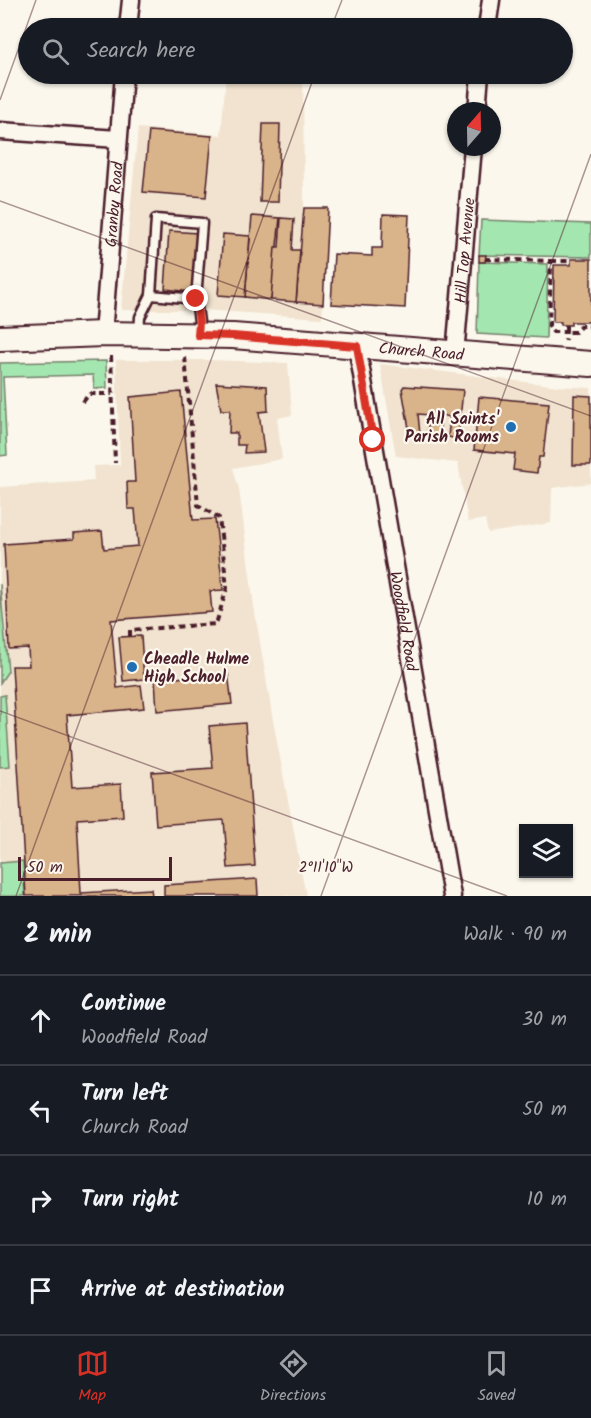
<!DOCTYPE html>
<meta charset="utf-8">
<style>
body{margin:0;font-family:Kalam,sans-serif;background:#242831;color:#f1f3f6}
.controls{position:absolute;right:18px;bottom:18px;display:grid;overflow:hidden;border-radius:0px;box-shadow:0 2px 4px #0004}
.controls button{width:54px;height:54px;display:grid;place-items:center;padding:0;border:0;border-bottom:2px solid #363941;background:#171b24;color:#f1f3f6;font:30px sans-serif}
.compass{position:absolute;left:447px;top:102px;width:54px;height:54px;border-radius:50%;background:#171b24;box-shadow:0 2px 4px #0004;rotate:20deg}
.scale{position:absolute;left:18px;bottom:15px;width:154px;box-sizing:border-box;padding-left:6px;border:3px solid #4a1f2b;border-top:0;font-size:16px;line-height:21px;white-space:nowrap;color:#4a1f2b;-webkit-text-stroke:4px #fbf7ec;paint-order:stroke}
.stop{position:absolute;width:18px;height:18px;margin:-14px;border:4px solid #d93025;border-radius:50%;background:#fff}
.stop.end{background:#d93025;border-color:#fff;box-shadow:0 2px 6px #0008}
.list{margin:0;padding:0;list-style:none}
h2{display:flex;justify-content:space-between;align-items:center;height:78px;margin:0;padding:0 24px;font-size:26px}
h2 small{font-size:20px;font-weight:400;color:#9ea1a6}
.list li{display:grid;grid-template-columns:39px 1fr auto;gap:18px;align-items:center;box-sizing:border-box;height:90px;padding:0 24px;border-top:2px solid #363941}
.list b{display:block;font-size:22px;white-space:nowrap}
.list p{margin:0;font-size:20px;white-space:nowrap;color:#9ea1a6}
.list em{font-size:20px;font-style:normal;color:#9ea1a6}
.icon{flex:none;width:33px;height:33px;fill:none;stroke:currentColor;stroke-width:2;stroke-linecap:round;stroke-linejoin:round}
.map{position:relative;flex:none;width:591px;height:896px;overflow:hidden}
.search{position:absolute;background:#171b24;box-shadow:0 2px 4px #0004;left:18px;right:18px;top:18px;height:66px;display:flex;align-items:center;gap:15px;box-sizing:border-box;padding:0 21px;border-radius:33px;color:#9ea1a6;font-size:22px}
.sheet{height:438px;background:#171b24}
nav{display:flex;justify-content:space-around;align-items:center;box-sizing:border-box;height:84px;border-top:2px solid #363941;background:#171b24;font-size:16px;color:#9ea1a6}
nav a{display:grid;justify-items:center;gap:3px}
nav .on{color:#d93025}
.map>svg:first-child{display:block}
</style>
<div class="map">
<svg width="591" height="896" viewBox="0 0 591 896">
<rect width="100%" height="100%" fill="#fbf7ec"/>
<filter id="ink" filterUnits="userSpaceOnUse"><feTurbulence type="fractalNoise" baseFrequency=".0167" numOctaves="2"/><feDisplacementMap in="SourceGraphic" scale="12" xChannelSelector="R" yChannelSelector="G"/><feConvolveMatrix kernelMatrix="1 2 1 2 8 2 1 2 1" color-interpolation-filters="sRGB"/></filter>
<g filter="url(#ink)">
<!-- built -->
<g fill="#f1e3cf">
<polygon points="226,74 303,74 304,207 328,208 322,318 201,310 121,310 138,128 221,135"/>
<polygon points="116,360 208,360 288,363 292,415 277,418 282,459 233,468 239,489 254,607 274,726 306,896 0,896 0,487 94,481 93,466 120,465"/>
<polygon points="380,364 558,386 591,388 591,483 552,488 551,523 488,533 485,519 468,522 458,463 396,456"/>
</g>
<!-- green -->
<g fill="#a4e6af" stroke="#77826d" stroke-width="1.5">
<polygon points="481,220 591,224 591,257 479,255"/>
<polygon points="479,262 548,264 546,338 477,334"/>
<polygon points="106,361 107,388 94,389 93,375 3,377 7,455 0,456 0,363"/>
<polygon points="0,584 8,671 0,683"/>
<polygon points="5,695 10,766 0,767 0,696"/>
<polygon points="23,861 25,896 0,896 0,863"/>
</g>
<!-- building -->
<g fill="#d9b38a" stroke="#4a1f2b" stroke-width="1.5">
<polygon points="263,124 280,124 278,202 260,202"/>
<polygon points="149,131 212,136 206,197 143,192"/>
<polygon points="304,208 328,208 323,304 296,302"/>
<polygon points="383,214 409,215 405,308 331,304 334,254 372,256 372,248 382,248"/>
<polygon points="252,216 280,218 271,300 245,297"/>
<polygon points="281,218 294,219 292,250 300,250 296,302 271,300 275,247 279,247"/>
<polygon points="169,231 197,233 192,292 165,289"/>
<polygon points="223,234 250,236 245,297 218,295"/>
<polygon points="479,255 486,255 485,262 479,262"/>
<polygon points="571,259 591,259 591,322 571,322 571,325 561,325 561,322 553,322 554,265 571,265"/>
<polygon points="216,383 267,386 268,411 259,412 264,452 244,453 245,445 237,445 237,433 229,433 230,410 221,410"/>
<polygon points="404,386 463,390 458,439 448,437 450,417 441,415 439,436 427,435 429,415 418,414 420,435 410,434 402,389"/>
<polygon points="181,392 193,520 215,519 223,590 210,591 212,612 111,620 117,688 141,685 144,708 67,715 72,787 121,784 123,816 77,819 81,893 151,889 152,896 26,896 12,666 29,666 28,648 9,649 4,544 74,539 74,533 102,531 104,549 138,546 135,509 128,509 127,482 135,482 130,397"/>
<polygon points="574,395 591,396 591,465 573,465"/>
<polygon points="479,397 549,403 543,457 539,457 537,473 513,470 515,454 474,450"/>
<polygon points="141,636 144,679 123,681 119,637"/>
<polygon points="228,673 232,704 157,711 155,680"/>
<polygon points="245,723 255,866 228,868 224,820 156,825 152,772 213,768 209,726"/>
<polygon points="257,879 258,896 164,896 164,885"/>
</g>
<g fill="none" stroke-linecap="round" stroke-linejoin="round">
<defs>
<g id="service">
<polyline points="151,295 196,299"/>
<polyline points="139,334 140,317 151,295 156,219 202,223 196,299 199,322 198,334"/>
</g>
<g id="minor">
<polyline points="128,28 131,0"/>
<polyline points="487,28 491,0"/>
<polyline points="477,111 480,74"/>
<polyline points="0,131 118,139"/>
<path id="s1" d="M 103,334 L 124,74"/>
<path id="s2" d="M 357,346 L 452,896"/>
<path id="s3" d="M 455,354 L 473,147"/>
</g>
<g id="secondary">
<path id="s4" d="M 0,338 L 103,334 L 233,336 L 591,364"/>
</g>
</defs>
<!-- service casing -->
<use href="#service" stroke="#4a1f2b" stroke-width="13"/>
<!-- minor casing -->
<use href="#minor" stroke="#4a1f2b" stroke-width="21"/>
<!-- secondary casing -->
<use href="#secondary" stroke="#4a1f2b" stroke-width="28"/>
<!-- path -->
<g stroke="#4a1f2b" stroke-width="4" stroke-dasharray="6 4.5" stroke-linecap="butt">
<polyline points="485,259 551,261 549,326 553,332 566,332 565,340"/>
<polyline points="551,261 571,261"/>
<polyline points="566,325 566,332 575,332 581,326 591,326"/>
<polyline points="111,356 115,463"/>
<polyline points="83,402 89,394 112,394"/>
<polyline points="130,636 130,630 216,624 227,588 219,518 198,505 185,357"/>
</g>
<!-- service -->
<use href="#service" stroke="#fbf7ec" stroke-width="8"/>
<!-- minor -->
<use href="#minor" stroke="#fbf7ec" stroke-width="16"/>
<!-- secondary -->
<use href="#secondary" stroke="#fbf7ec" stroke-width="24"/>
</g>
</g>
<g fill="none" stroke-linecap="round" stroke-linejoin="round" filter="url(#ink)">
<!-- route -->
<polyline stroke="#d93025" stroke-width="8" points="196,299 199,322 198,335 233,336 357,346 373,440"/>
</g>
<!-- ticks -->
<path fill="none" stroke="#4a1f2b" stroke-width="1.5" stroke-opacity="0.45" d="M 331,28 L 342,0M 0,100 L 36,0M 0,201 L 591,416M 0,711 L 507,896M 16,896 L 315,74M 321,896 L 591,154"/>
<!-- markers -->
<g fill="#1f6fb2" stroke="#fbf7ec" stroke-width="2">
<circle cx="511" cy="427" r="6"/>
<circle cx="132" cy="667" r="6"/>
</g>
<g text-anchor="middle" stroke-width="4.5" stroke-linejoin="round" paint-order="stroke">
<!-- street labels -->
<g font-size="16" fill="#4a1f2b" stroke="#fbf7ec">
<text dy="6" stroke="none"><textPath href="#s1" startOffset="130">Granby Road</textPath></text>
<text dy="6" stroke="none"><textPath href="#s3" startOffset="104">Hill Top Avenue</textPath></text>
<text dy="6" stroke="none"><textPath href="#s4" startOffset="422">Church Road</textPath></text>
<text dy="6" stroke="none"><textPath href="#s2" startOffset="279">Woodfield Road</textPath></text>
</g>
<!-- poi labels -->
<g font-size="16" font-weight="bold" fill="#4a1f2b" stroke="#fbf7ec" text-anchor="end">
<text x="499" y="424">All Saints'<tspan x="499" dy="18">Parish Rooms</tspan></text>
<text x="144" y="664" text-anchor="start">Cheadle Hulme<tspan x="144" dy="18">High School</tspan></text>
</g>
</g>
<g font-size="15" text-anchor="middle" fill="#4a1f2b" stroke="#fbf7ec" stroke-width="4.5" stroke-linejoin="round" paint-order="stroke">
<text x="326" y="872">2°11'10"W</text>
</g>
</svg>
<div class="controls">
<button><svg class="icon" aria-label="layers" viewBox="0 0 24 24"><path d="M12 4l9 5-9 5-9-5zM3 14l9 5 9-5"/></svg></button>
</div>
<svg class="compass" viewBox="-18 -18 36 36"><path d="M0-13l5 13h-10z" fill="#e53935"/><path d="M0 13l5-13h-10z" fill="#9ea1a6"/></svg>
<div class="scale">50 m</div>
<div class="stop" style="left:373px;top:440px"></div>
<div class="stop end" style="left:196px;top:299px"></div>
<div class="search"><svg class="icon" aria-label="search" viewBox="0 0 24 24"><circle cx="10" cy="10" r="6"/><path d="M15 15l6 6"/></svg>Search here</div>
</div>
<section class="sheet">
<h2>2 min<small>Walk · 90 m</small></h2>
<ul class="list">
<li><svg class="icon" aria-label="ahead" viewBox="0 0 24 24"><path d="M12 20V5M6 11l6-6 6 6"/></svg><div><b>Continue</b><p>Woodfield Road</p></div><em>30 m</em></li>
<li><svg class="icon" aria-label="left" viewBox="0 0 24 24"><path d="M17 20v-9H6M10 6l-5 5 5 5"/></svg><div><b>Turn left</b><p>Church Road</p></div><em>50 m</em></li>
<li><svg class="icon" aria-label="right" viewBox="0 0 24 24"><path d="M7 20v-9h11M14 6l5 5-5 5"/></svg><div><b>Turn right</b></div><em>10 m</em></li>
<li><svg class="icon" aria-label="arrive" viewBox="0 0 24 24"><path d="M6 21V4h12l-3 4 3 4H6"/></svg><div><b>Arrive at destination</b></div></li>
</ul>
</section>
<nav>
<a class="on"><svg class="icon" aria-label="map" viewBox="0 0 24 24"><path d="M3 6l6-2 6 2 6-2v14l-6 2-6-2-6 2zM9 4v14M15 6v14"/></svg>Map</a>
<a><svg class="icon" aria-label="directions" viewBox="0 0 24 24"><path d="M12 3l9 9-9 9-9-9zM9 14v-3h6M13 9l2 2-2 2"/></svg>Directions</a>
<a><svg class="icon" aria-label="saved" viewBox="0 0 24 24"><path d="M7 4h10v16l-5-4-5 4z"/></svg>Saved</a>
</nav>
